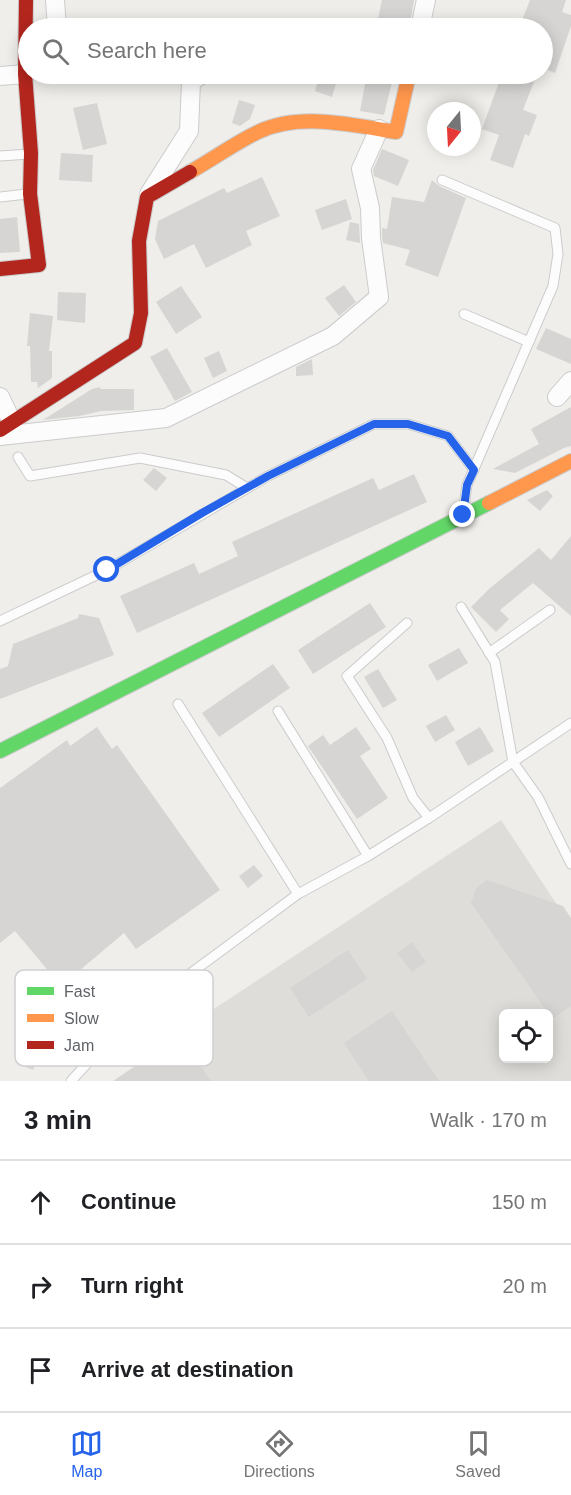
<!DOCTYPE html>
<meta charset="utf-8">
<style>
body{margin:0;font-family:Arial,sans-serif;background:#f2f2f2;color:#202124}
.controls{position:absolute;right:18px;bottom:18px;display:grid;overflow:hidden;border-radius:9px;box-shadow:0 3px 15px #0003}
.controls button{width:54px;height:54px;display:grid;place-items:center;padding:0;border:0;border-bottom:2px solid #e0e0e0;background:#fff;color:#202124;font:30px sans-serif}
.compass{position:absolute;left:427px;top:102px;width:54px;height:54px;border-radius:50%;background:#fff;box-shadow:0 3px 15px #0003;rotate:198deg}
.stop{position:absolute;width:18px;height:18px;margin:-14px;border:4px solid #2563eb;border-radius:50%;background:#fff}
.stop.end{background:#2563eb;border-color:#fff;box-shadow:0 2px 6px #0008}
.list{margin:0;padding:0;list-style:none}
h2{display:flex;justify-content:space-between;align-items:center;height:78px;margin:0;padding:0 24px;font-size:26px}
h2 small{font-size:20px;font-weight:400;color:#757577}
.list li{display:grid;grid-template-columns:39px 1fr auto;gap:18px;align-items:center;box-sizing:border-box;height:84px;padding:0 24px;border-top:2px solid #e0e0e0}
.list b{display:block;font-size:22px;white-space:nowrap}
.list em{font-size:20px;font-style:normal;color:#757577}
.icon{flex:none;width:33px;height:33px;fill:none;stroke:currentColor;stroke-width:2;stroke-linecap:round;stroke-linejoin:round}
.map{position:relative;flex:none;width:571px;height:1081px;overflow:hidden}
.search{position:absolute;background:#fff;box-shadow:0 3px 15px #0003;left:18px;right:18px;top:18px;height:66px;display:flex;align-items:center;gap:15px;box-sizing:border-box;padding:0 21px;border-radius:33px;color:#757577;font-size:22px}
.sheet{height:330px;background:#fff}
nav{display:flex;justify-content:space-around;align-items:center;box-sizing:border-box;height:84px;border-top:2px solid #e0e0e0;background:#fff;font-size:16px;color:#757577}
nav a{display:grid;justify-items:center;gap:3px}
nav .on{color:#2563eb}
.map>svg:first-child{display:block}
</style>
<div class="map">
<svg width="571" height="1081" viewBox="0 0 571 1081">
<rect width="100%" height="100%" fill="#efeeea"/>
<!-- industrial -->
<path fill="#dfddda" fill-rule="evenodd" d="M 501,820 L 571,926 L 571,1081 L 162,1081 L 144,1055 ZM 504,1014 L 548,1014 L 548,1058 L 504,1058 Z"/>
<!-- building -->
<g fill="#d6d5d3">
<polygon points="382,0 414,0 409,28 376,28"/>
<polygon points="530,0 566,0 562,12 571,15 571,26 555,73 543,68 543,28 519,28"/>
<polygon points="320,74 339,74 332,97 315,91"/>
<polygon points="367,74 394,74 384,115 360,111"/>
<polygon points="502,74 537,74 523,110 537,115 529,136 525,134 513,168 490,160 499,135 482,129"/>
<polygon points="239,100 255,105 250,119 240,126 232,123"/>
<polygon points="97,103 107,144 83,150 73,108"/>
<polygon points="382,149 409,160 398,186 374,176 373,170"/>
<polygon points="61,153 93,155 92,182 59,180"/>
<polygon points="262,177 280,216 246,231 252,245 206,268 194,244 164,259 155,239 158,221 224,188 227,193"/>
<polygon points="432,180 439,186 466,198 438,277 405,265 410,250 383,243 382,237 382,228 387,229 392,197 424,202"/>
<polygon points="346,199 352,219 322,230 315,210"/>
<polygon points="17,217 20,252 0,253 0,219"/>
<polygon points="350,222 359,224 360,243 346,240"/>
<polygon points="344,285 356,302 339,316 325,298"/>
<polygon points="181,286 202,317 176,334 156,302"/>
<polygon points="58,292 86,293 85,323 57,320"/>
<polygon points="30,313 53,316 49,351 52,351 52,378 38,388 37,382 31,382 30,346 27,346"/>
<polygon points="546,328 571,339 571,364 536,349"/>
<polygon points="167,348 192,392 175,401 150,357"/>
<polygon points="219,351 227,371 213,378 204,358"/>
<polygon points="312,359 313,375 296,376 296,367"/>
<polygon points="100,387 100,389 134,389 134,410 101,411 79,416 43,420 92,389"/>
<polygon points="571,407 571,446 564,448 515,473 493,469 539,444 531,429"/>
<polygon points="154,468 167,478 156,491 143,480"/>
<polygon points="414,474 427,502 137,633 120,596 194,563 199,574 238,556 232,542 373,478 379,490"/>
<polygon points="547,490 553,496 540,511 527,500"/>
<polygon points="571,536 571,616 533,583 500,610 509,619 496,632 471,607 489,589 539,548 551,560"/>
<polygon points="370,603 386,627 313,674 298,650"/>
<polygon points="79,614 99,618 114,655 0,699 0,669 8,666 13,644 78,618"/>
<polygon points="459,648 468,663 437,681 428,665"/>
<polygon points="273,664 290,688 219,737 202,713"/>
<polygon points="378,669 397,700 383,708 364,677"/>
<polygon points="446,715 455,730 435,742 426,726"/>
<polygon points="97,727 112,749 117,745 220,890 136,949 124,933 61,986 15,931 0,943 0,788 67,740 70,746"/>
<polygon points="356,727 371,749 360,756 388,798 357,819 308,746 323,735 330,745"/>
<polygon points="480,727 494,751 468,766 455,742"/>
<polygon points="254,865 263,876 248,888 239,876"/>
<polygon points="487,880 563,906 571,918 571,1006 552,1019 471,903 476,888"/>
<polygon points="412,942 426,962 412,972 397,953"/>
<polygon points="348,950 367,979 309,1017 290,988"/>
<polygon points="392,1011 439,1081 369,1081 344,1043"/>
<polygon points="180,1036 211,1081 113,1081"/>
<polygon points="26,1049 40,1055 33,1070 19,1064"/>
</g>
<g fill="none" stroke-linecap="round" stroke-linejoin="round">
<defs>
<g id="lane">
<polyline points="0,156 29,154"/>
<polyline points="442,180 555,228 558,254 553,286 467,485 463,513"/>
<polyline points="0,197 27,194"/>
<polyline points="464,314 529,342"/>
<polyline points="18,457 30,476 140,458 226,475 247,488"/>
<polyline points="461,607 495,662 513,762 538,797 571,864"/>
<polyline points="0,621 107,570 268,476 374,424 408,424 448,436 474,470"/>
<polyline points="407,623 347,676 387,738 413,798 429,818"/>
<polyline points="489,653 550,610"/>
<polyline points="178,704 298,894"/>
<polyline points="278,711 368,856"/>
<polyline points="71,1081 126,1021 298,894 368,856 429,818 571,723"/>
</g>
<g id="street">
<polyline points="55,0 57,28"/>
<polyline points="420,28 426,0"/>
<polyline points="0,76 25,74"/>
<polyline points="149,194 189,131 191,81 203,74"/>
<polyline points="0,397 12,422"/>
<polyline points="557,397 571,381"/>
<polyline points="0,436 166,418 333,336 379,297 371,238 370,208 361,169 379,129"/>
</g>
<polyline id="fast" points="0,751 489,503"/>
<g id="slow">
<path d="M 190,172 C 213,159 235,143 258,132 C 300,112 353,125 396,132 L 409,74"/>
<polyline points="489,503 571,461"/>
</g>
<g id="jam">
<polyline points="0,269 39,265 30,194 31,153 25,74 26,0"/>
<polyline points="0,430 135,343 141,313 139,241 147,197 190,172"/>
</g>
</defs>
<!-- lane casing -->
<use href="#lane" stroke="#cbcccc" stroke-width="11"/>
<!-- street casing -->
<use href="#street" stroke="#cbcccc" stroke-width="20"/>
<!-- fast casing -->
<use href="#fast" stroke="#cacacb" stroke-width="16"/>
<!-- slow casing -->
<use href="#slow" stroke="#cacacb" stroke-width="16"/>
<!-- jam casing -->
<use href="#jam" stroke="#cacacb" stroke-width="16"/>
<!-- lane -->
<use href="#lane" stroke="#fdfcfc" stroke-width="9"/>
<!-- street -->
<use href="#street" stroke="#fdfcfc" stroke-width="18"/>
<!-- fast -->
<use href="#fast" stroke="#63d668" stroke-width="14"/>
<!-- slow -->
<use href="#slow" stroke="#ff974d" stroke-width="14"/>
<!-- jam -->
<use href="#jam" stroke="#b3261e" stroke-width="14"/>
</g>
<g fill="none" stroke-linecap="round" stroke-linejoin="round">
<!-- route -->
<polyline stroke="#2563eb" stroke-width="8" points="107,570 202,513 268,476 374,424 408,424 448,436 474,470 467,485 463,515"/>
</g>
<!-- legend -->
<rect x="15" y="970" width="198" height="96" rx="9" fill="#fff" stroke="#cfd0d2" stroke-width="1.5"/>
<rect x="27" y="987" width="27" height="8" fill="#63d668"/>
<rect x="27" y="1014" width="27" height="8" fill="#ff974d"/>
<rect x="27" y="1041" width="27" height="8" fill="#b3261e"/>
<g font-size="16" fill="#5f6368">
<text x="64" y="997">Fast</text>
<text x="64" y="1024">Slow</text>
<text x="64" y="1051">Jam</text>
</g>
</svg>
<div class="controls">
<button><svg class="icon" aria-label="locate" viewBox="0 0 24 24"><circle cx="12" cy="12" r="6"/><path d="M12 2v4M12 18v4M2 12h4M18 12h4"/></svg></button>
</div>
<svg class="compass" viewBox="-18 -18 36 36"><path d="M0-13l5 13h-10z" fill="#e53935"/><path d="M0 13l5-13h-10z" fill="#757577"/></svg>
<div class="stop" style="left:107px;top:570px"></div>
<div class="stop end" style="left:463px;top:515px"></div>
<div class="search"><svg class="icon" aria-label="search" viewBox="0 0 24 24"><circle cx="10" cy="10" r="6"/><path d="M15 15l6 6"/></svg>Search here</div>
</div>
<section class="sheet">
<h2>3 min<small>Walk · 170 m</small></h2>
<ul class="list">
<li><svg class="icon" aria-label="ahead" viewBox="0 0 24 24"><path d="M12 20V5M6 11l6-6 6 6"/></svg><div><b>Continue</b></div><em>150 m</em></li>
<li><svg class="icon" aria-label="right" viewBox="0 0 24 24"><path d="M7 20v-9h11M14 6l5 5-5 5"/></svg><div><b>Turn right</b></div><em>20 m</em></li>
<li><svg class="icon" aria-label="arrive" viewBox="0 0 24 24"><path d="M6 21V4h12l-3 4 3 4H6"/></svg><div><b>Arrive at destination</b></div></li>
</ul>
</section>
<nav>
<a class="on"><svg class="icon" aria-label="map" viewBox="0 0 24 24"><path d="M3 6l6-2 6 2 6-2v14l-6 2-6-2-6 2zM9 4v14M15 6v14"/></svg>Map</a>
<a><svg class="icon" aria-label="directions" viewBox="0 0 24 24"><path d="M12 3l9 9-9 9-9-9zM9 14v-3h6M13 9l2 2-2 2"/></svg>Directions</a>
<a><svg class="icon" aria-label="saved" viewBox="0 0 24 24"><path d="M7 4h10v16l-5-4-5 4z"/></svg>Saved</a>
</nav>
